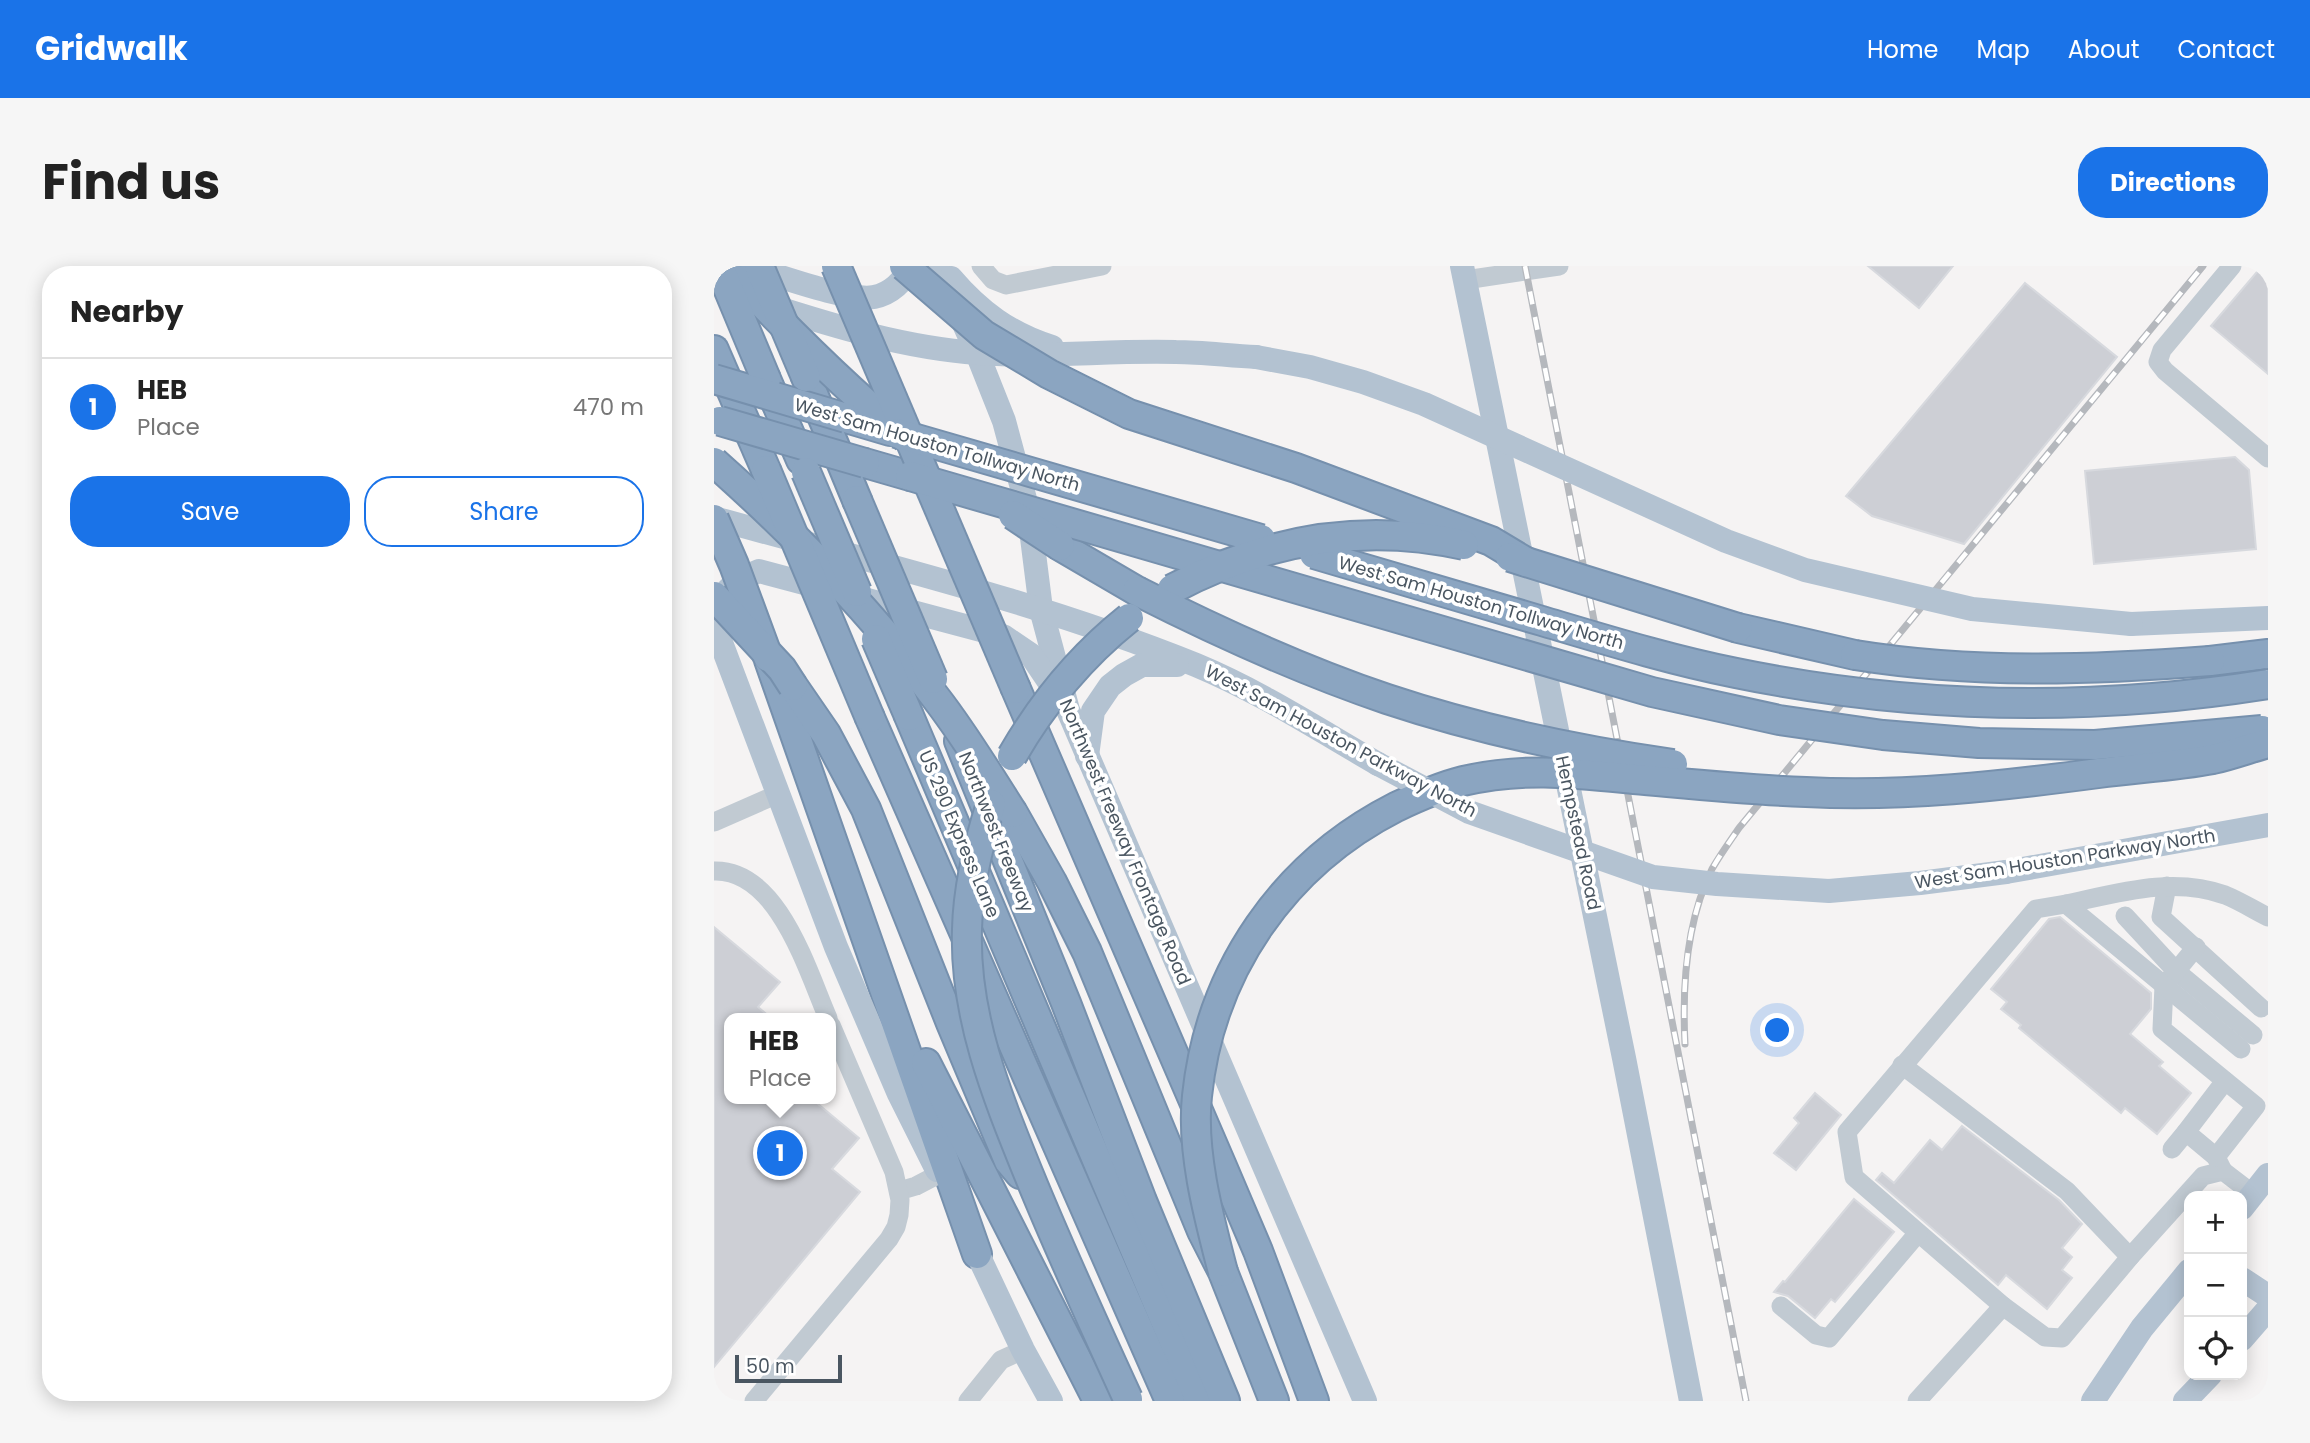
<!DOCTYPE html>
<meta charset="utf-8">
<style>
body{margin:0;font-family:Poppins,sans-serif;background:#f6f6f6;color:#222}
.controls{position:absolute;right:21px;bottom:21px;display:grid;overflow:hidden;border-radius:14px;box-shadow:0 4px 18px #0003}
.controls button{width:63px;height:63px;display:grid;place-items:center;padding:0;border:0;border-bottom:2px solid #e0e0e0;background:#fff;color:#222;font:35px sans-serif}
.scale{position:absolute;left:21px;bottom:18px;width:107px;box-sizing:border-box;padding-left:7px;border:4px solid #4a5661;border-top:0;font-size:19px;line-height:24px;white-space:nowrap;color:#4a5661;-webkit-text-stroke:5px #fff;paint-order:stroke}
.you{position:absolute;left:1064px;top:765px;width:24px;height:24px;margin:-18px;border:5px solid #fff;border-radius:50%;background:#1a73e8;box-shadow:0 0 0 10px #1a73e833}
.badge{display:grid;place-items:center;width:46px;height:46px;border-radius:50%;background:#1a73e8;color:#fff;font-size:23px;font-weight:700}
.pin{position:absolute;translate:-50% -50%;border:4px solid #fff;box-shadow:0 2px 7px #0006}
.popup{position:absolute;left:10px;top:747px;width:112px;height:91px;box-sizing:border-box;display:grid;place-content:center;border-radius:14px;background:#fff;filter:drop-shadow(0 2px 5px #0005);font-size:23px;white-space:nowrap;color:#767676}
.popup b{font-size:26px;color:#222}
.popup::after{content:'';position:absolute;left:50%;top:100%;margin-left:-14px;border:14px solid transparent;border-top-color:#fff}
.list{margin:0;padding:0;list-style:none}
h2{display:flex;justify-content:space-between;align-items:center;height:91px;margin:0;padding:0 28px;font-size:30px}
h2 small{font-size:23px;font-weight:400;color:#767676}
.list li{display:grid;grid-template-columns:46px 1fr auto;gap:21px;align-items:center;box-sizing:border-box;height:98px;padding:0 28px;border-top:2px solid #e0e0e0}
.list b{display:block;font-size:26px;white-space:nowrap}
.list p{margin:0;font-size:23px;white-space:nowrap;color:#767676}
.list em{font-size:23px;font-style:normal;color:#767676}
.actions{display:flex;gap:14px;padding:21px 28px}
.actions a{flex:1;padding:16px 0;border:2px solid #1a73e8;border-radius:28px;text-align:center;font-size:24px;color:#1a73e8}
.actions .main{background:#1a73e8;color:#fff}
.icon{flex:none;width:38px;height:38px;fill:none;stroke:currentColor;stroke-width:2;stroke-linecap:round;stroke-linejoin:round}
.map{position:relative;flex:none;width:1554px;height:1135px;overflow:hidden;border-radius:28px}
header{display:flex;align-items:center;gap:42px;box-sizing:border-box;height:98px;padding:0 35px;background:#1a73e8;color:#fff}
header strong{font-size:33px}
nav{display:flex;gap:38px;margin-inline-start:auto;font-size:24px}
.intro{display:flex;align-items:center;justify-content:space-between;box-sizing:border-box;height:168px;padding:0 42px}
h1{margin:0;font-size:49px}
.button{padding:18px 32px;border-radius:28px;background:#1a73e8;color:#fff;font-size:24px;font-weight:700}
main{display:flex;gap:42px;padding:0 42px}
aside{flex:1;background:#fff;border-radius:28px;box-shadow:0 4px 18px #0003}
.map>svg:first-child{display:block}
</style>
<header>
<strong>Gridwalk</strong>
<nav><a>Home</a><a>Map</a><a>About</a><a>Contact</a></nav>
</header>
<div class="intro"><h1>Find us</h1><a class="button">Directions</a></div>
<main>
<aside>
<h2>Nearby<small></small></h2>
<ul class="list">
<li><span class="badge">1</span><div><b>HEB</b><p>Place</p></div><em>470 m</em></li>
</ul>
<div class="actions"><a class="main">Save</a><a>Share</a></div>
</aside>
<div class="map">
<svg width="1554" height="1135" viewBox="0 0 1554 1135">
<rect width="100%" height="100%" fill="#f5f3f3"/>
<!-- building -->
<g fill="#cdcfd5" stroke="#d7d9de" stroke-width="2">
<polygon points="1154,0 1239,0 1205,42"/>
<polygon points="1548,0 1554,0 1554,108 1497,60"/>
<polygon points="1311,17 1403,91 1250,278 1158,250 1132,230"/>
<polygon points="1521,191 1535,204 1542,283 1380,298 1371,205"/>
<polygon points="1346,651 1437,727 1437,743 1416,768 1449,796 1445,800 1477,827 1443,868 1411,842 1407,847 1305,762 1307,759 1287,743 1293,736 1277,723 1335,653"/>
<polygon points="0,661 66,716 44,741 57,752 15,752 15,833 98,833 145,872 118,903 146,926 0,1101"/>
<polygon points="1101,827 1127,849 1082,904 1060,887 1085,857 1080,852"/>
<polygon points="1248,860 1345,934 1368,958 1348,982 1358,991 1348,1004 1358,1012 1333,1043 1292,1009 1284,1019 1162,914 1168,907 1180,917 1216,874 1228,884"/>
<polygon points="1140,933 1180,966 1121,1036 1117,1033 1101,1052 1074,1030 1060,1026 1069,1015 1071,1016"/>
</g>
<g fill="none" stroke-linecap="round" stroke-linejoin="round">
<defs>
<g id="highway">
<polyline points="0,84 52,204"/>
<polyline points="92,111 143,234"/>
<polyline points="52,113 87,194"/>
<polyline points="132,152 176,165"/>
<polyline points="151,197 196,210"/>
<polyline points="346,280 423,325"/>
<polyline points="1024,362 1141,389"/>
<polyline points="55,394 263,988"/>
<polyline points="1496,395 1554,388"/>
<polyline points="79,420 112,468 152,543 237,757 295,895 306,908"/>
<polyline points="302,423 507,898 544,985 600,1135"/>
<polyline points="195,450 485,1135"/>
<polyline points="156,452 456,1135"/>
<polyline points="245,475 352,737 428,935 511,1135"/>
<polyline points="299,547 338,616 373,686 488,965 509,1006 560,1135"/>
<polyline points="212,797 384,1135"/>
</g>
</defs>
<!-- highway casing -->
<use href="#highway" stroke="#7690ad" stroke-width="32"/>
<!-- minor -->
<g stroke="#c1cad2" stroke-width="19">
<polyline points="267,0 279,14 292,19 388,0"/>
<polyline points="1518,0 1448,84 1444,96 1451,105 1554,192"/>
<polyline points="751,14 845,0"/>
<polyline points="0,556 64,528"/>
<path d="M 0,605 C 64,603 93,704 114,752"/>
<polyline points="1453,620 1447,651 1547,742"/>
<path d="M 1352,638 C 1404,627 1459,610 1511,629 C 1526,635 1540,644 1554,651"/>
<polyline points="1411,650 1462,705 1539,769"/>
<polyline points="1482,681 1450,720 1448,763 1542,840 1502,891 1509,905"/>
<polyline points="1527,783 1352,638 1322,643 1133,866 1140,911 1289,1040 1331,1071 1348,1072 1416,991 1489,910 1509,905 1539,928"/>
<polyline points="1188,799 1353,925 1416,991"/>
<polyline points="1458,883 1472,866"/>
<polyline points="1502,891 1472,866 1511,815"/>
<polyline points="185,925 202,920 225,908"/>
<polyline points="1067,1040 1102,1069 1115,1072 1204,967"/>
<polyline points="40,1135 175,973 182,961 185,949 186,934 180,906 117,759"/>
<polyline points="254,1135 287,1094 309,1084"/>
<polyline points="1203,1135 1289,1040"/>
</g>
<!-- major -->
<g stroke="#b3c2d1" stroke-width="24">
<path d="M 32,0 C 60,8 135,36 160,31 C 176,28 191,15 196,0"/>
<polyline points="224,0 263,87 290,155 315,248 327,343 354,444 651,1135"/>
<polyline points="748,0 910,792 977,1135"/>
<path d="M 237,12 C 265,45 296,68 338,81"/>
<path d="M 51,38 C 120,60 191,82 264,87 C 330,92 396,84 462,86 C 489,86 516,90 542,91"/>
<path d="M 0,252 C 162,297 326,336 482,399 C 545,425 605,464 664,498"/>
<polyline points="13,325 24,314 45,305 289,370 317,389 340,423"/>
<polyline points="0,358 122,681 185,828 223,904"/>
<polyline points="1417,358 1554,352"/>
<polyline points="373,490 379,445 396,420 410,409 428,399 463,399"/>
<polyline points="1292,606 1554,559"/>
<polyline points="1528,942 1554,909"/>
<polyline points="256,972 309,1084 337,1135"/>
<polyline points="1528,1013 1554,1030"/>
<polyline points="1528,1073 1554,1043"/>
<polyline points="1379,1135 1428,1062 1475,1005"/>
<polyline points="1471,1135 1496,1109"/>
</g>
<!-- highway -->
<use href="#highway" stroke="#8ba5c1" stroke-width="28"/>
<defs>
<g id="rail">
<polyline points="811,0 1032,1135"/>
<path d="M 971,778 C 968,720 972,656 998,603 C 1006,589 1016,575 1025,562 L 1489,0"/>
</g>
</defs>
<!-- rail casing -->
<use href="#rail" stroke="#b5b8bd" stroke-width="7"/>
<!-- rail -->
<use href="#rail" stroke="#fff" stroke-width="4.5" stroke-dasharray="13" stroke-linecap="butt"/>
<defs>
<g id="highway-bridge">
<path d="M 13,0 C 70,61 128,119 192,172"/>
<polyline points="45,0 92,111"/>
<polyline points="122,0 302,423"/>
<polyline points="190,0 270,69 335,108 415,148 582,202 777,275 812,296"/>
<polyline points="6,3 52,113"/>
<polyline points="0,113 132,152"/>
<polyline points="6,155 151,197"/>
<polyline points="182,167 547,273"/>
<path d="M 0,196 C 81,268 157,345 222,432 C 250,468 274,508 299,547"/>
<polyline points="52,204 156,452"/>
<polyline points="92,206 143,326"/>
<polyline points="196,210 938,426 1065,454 1169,469 1265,477 1381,479 1548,464"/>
<polyline points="143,234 219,413"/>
<polyline points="299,249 346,280"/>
<polyline points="0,253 20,299 54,391"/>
<path d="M 600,288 C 676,311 752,333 828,355 C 892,374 957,394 1022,407 C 1197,443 1378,446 1554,418"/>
<polyline points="796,291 1024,362"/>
<path d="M 458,323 C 549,275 648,256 750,279"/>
<path d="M 423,325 C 504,366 587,404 673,433 C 766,464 862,484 959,498"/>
<polyline points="0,330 68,403 79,420"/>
<polyline points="162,373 195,450"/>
<path d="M 1141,389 C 1258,408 1378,404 1496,395"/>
<path d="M 298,490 C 329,436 366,391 415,352"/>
<path d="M 277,538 C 264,579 254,620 253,663 C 250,750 283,830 315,909 C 346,985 380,1059 414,1133"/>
<path d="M 509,1006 C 495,952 477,886 483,830 C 496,704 570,598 682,541 C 703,531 725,521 749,515 C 810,501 859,507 920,513 C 977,518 1034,524 1092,526 C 1190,531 1287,520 1385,507 C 1422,502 1461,500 1499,493 C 1517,489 1536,482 1554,477"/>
</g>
</defs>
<!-- highway-bridge casing -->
<use href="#highway-bridge" stroke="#7690ad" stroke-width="32" stroke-linecap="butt"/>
<!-- major-bridge -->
<g stroke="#b3c2d1" stroke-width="24">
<polyline points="542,91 596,101 649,116 710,138 1012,275 1091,304 1258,343 1417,358"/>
<polyline points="664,498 755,546 939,611 1003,618 1115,625 1206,617 1292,606"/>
</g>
<!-- highway-bridge -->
<use href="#highway-bridge" stroke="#8ba5c1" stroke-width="28"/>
</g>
<g text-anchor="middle" stroke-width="7" stroke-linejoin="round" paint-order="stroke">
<!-- street labels -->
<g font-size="18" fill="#4a5661" stroke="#fff">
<text transform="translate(223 179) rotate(16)" y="6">West Sam Houston Tollway North</text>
<text transform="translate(767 337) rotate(16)" y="6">West Sam Houston Tollway North</text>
<text transform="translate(627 475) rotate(28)" y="6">West Sam Houston Parkway North</text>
<text transform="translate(282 566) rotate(68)" y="6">Northwest Freeway</text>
<text transform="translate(864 567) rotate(78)" y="6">Hempstead Road</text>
<text transform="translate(245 568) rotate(67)" y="6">US 290 Express Lane</text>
<text transform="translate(411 576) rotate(67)" y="6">Northwest Freeway Frontage Road</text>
<text transform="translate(1351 593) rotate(-9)" y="6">West Sam Houston Parkway North</text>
</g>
</g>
</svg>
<div class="controls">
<button>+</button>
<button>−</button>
<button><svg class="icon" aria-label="locate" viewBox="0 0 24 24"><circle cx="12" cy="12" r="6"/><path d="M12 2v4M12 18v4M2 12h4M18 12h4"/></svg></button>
</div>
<div class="scale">50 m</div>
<div class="you"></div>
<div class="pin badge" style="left:66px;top:887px">1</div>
<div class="popup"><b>HEB</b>Place</div>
</div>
</main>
